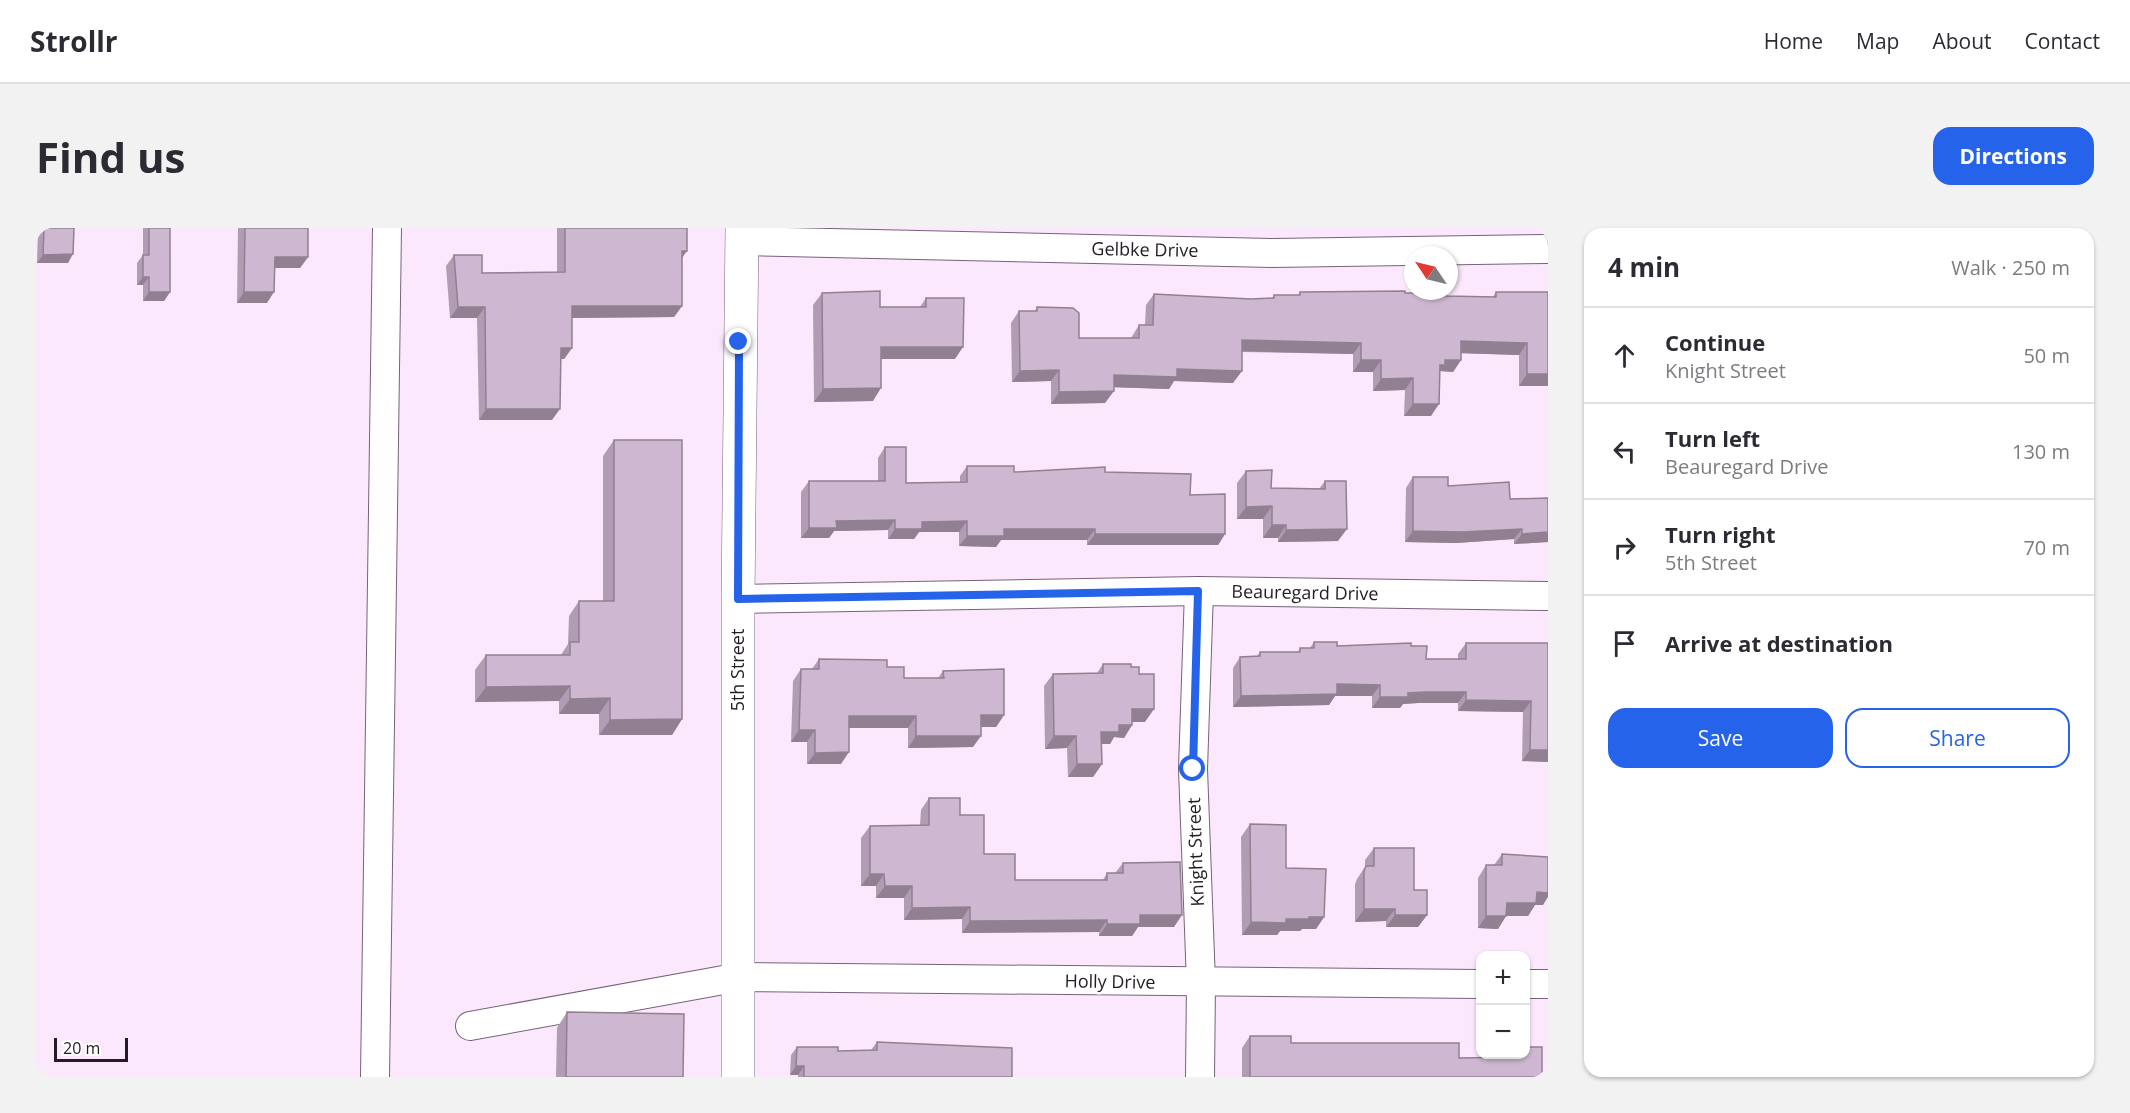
<!DOCTYPE html>
<meta charset="utf-8">
<style>
body{margin:0;font-family:"Open Sans",sans-serif;background:#f2f2f3;color:#2b2b33}
.controls{position:absolute;right:18px;bottom:18px;display:grid;overflow:hidden;border-radius:12px;box-shadow:0 2px 4px #0004}
.controls button{width:54px;height:54px;display:grid;place-items:center;padding:0;border:0;border-bottom:2px solid #e1e1e2;background:#fff;color:#2b2b33;font:30px sans-serif}
.compass{position:absolute;left:1368px;top:18px;width:54px;height:54px;border-radius:50%;background:#fff;box-shadow:0 2px 4px #0004;rotate:305deg}
.scale{position:absolute;left:18px;bottom:15px;width:74px;box-sizing:border-box;padding-left:6px;border:3px solid #241b24;border-top:0;font-size:16px;line-height:21px;white-space:nowrap;color:#241b24;-webkit-text-stroke:4px #fff;paint-order:stroke}
.stop{position:absolute;width:18px;height:18px;margin:-14px;border:4px solid #2563eb;border-radius:50%;background:#fff}
.stop.end{background:#2563eb;border-color:#fff;box-shadow:0 2px 6px #0008}
.list{margin:0;padding:0;list-style:none}
h2{display:flex;justify-content:space-between;align-items:center;height:78px;margin:0;padding:0 24px;font-size:26px}
h2 small{font-size:20px;font-weight:400;color:#7c7c81}
.list li{display:grid;grid-template-columns:39px 1fr auto;gap:18px;align-items:center;box-sizing:border-box;height:96px;padding:0 24px;border-top:2px solid #e1e1e2}
.list b{display:block;font-size:22px;white-space:nowrap}
.list p{margin:0;font-size:20px;white-space:nowrap;color:#7c7c81}
.list em{font-size:20px;font-style:normal;color:#7c7c81}
.actions{display:flex;gap:12px;padding:18px 24px}
.actions a{flex:1;padding:14px 0;border:2px solid #2563eb;border-radius:18px;text-align:center;font-size:21px;color:#2563eb}
.actions .main{background:#2563eb;color:#fff}
.icon{flex:none;width:33px;height:33px;fill:none;stroke:currentColor;stroke-width:2;stroke-linecap:round;stroke-linejoin:round}
.map{position:relative;flex:none;width:1512px;height:849px;overflow:hidden;border-radius:18px}
header{display:flex;align-items:center;gap:36px;box-sizing:border-box;height:84px;padding:0 30px;background:#fff;border-bottom:2px solid #e1e1e2}
header strong{font-size:28px}
nav{display:flex;gap:33px;margin-inline-start:auto;font-size:21px}
.intro{display:flex;align-items:center;justify-content:space-between;box-sizing:border-box;height:144px;padding:0 36px}
h1{margin:0;font-size:42px}
.button{padding:15px 27px;border-radius:18px;background:#2563eb;color:#fff;font-size:21px;font-weight:700}
main{display:flex;gap:36px;padding:0 36px}
aside{flex:1;background:#fff;border-radius:18px;box-shadow:0 2px 4px #0004}
.map>svg:first-child{display:block}
</style>
<header>
<strong>Strollr</strong>
<nav><a>Home</a><a>Map</a><a>About</a><a>Contact</a></nav>
</header>
<div class="intro"><h1>Find us</h1><a class="button">Directions</a></div>
<main>
<div class="map">
<svg width="1512" height="849" viewBox="0 0 1512 849">
<rect width="100%" height="100%" fill="#fbe8fc"/>
<g fill="none" stroke-linecap="round" stroke-linejoin="round">
<defs>
<g id="minor">
<polyline points="706,13 1236,25 1512,21"/>
<polyline points="1163,363 1157,541 1165,755 1164,849"/>
<polyline points="702,371 1163,363 1512,368"/>
<polyline points="1490,756 1512,756"/>
<polyline points="434,798 704,749 1444,756"/>
<polyline points="339,849 351,0"/>
</g>
<polyline id="major" points="702,849 702,371 706,0"/>
</defs>
<!-- minor casing -->
<use href="#minor" stroke="#776379" stroke-width="30"/>
<!-- major casing -->
<use href="#major" stroke="#776379" stroke-width="34"/>
<!-- minor -->
<use href="#minor" stroke="#fff" stroke-width="28"/>
<!-- major -->
<use href="#major" stroke="#fff" stroke-width="33"/>
</g>
<!-- wall -->
<g fill="#b19db3">
<polygon points="3,0 38,0 32,35 1,35 2,2"/>
<polygon points="107,0 134,0 134,64 128,73 107,73 107,57 101,57 101,35 107,27"/>
<polygon points="202,0 272,0 272,29 264,40 239,40 231,75 201,75"/>
<polygon points="521,0 651,0 646,30 646,78 638,89 536,90 536,120 528,131 524,131 516,192 443,192 441,90 414,90 410,38 418,27 446,45 521,44"/>
<polygon points="1264,64 1369,65 1410,68 1457,69 1460,64 1512,64 1512,158 1483,158 1483,127 1425,125 1425,132 1417,144 1404,143 1404,144 1395,188 1368,188 1369,162 1337,163 1337,144 1317,144 1317,126 1206,124 1197,155 1138,153 1133,161 1078,159 1069,175 1015,176 1015,153 976,154 975,95 983,83 999,83 1001,79 1043,110 1095,110 1103,97 1109,97 1110,77 1118,66 1215,71 1236,70 1238,67 1262,67"/>
<polygon points="786,65 844,79 884,79 890,70 919,131 845,131 837,173 778,174 777,77"/>
<polygon points="578,212 646,491 636,507 563,507 563,486 523,486 523,473 439,474 439,442 450,427 525,427 532,416 533,388 543,373 567,373 567,228"/>
<polygon points="849,219 870,255 924,254 924,248 931,238 978,244 1069,244 1154,267 1189,306 1182,317 1051,317 1051,312 965,312 960,319 923,318 923,304 883,304 878,311 852,311 852,302 798,303 793,310 765,310 765,264 773,253 842,253 842,230"/>
<polygon points="1210,243 1235,260 1283,261 1289,253 1302,313 1242,314 1242,310 1227,310 1227,291 1201,291 1201,255"/>
<polygon points="1377,249 1474,271 1512,270 1512,314 1478,316 1478,311 1420,315 1369,314 1370,260"/>
<polygon points="1278,414 1301,418 1375,418 1390,431 1422,431 1422,426 1430,415 1512,415 1512,534 1486,533 1487,484 1422,483 1422,475 1382,475 1367,476 1364,480 1336,480 1336,468 1299,468 1293,477 1197,479 1197,440 1204,429 1221,428 1224,424 1262,424 1264,420 1274,420"/>
<polygon points="783,431 851,439 868,450 902,450 907,443 968,487 960,499 945,499 937,519 872,520 872,500 813,500 805,536 771,536 771,514 755,514 757,453 765,441 776,441"/>
<polygon points="1067,436 1095,439 1103,446 1109,494 1096,494 1096,497 1088,510 1078,509 1074,516 1065,516 1066,536 1057,549 1032,549 1031,520 1009,521 1008,458 1017,446 1061,445"/>
<polygon points="893,570 924,587 948,626 979,652 1067,652 1071,645 1079,645 1087,635 1138,699 1102,699 1096,708 1063,708 1063,704 926,705 926,691 868,692 868,670 840,670 840,658 825,658 825,610 834,598 884,597 885,582"/>
<polygon points="1214,596 1288,689 1280,701 1266,701 1264,703 1244,703 1241,707 1206,707 1205,609"/>
<polygon points="1338,620 1378,662 1391,687 1382,699 1350,699 1350,693 1319,694 1319,656 1321,651 1329,639 1329,632"/>
<polygon points="1466,626 1507,677 1499,677 1492,688 1470,688 1462,701 1442,700 1442,650 1450,637 1458,637"/>
<polygon points="531,784 647,849 520,849 521,800"/>
<polygon points="1214,808 1255,815 1423,830 1476,830 1478,826 1490,826 1506,849 1206,849 1206,820"/>
<polygon points="841,814 976,849 762,849 762,847 754,847 755,827 761,819 802,823 835,822"/>
</g>
<!-- shaded-wall -->
<g fill="#908092">
<polygon points="646,23 651,23 643,34"/>
<polygon points="37,26 32,35 1,35 7,27"/>
<polygon points="239,29 272,29 264,40 231,40"/>
<polygon points="107,49 113,49 107,57 101,57"/>
<polygon points="113,64 134,64 128,73 107,73"/>
<polygon points="208,64 238,64 231,75 201,75"/>
<polygon points="536,78 646,78 638,89 529,90"/>
<polygon points="422,79 449,79 441,90 414,90"/>
<polygon points="1206,112 1325,115 1317,126 1198,123"/>
<polygon points="1425,113 1491,115 1483,127 1417,125"/>
<polygon points="845,119 927,119 919,131 836,131"/>
<polygon points="525,120 536,120 528,131 517,131"/>
<polygon points="1325,132 1345,132 1337,144 1317,144"/>
<polygon points="1409,132 1425,132 1417,144 1404,143 1401,149 1404,137"/>
<polygon points="1141,141 1206,143 1197,155 1138,153 1133,161 1069,159 1078,147"/>
<polygon points="1023,142 1015,153 976,154 984,143"/>
<polygon points="1491,146 1512,146 1512,158 1483,158"/>
<polygon points="1377,150 1369,162 1337,163 1345,151"/>
<polygon points="845,160 837,173 778,174 787,161"/>
<polygon points="1078,163 1069,175 1015,176 1023,164"/>
<polygon points="1377,176 1403,176 1395,188 1368,188"/>
<polygon points="450,181 524,181 516,192 443,192"/>
<polygon points="1236,278 1227,291 1201,291 1210,279"/>
<polygon points="859,292 852,302 798,303 793,310 765,310 773,300 800,293"/>
<polygon points="931,293 923,304 883,304 878,311 852,311 859,301 886,294"/>
<polygon points="1236,297 1250,297 1242,310 1227,310"/>
<polygon points="968,301 1059,301 1051,312 965,312 960,319 923,318 931,308"/>
<polygon points="1311,301 1302,313 1242,314 1250,302"/>
<polygon points="1486,301 1478,311 1420,315 1369,314 1377,303"/>
<polygon points="1512,304 1512,314 1478,316 1486,306"/>
<polygon points="1059,306 1189,306 1182,317 1051,317"/>
<polygon points="1301,456 1344,457 1336,468 1299,468 1293,477 1197,479 1205,468"/>
<polygon points="534,458 523,473 439,474 450,459"/>
<polygon points="1390,464 1430,464 1422,475 1382,475 1367,476 1364,480 1336,480 1344,469"/>
<polygon points="574,470 563,486 523,486 534,471"/>
<polygon points="1430,472 1495,473 1487,484 1422,483"/>
<polygon points="1096,481 1118,481 1109,494 1087,494"/>
<polygon points="945,487 968,487 960,499 937,499"/>
<polygon points="813,488 880,488 872,500 804,500"/>
<polygon points="646,491 636,507 563,507 574,492"/>
<polygon points="1083,497 1096,497 1088,510 1078,509 1074,516 1057,516 1065,504"/>
<polygon points="763,502 779,502 771,514 755,514"/>
<polygon points="880,508 945,508 937,519 872,520"/>
<polygon points="1018,508 1040,508 1031,520 1009,521"/>
<polygon points="1494,522 1512,522 1512,534 1486,533"/>
<polygon points="813,524 805,536 771,536 779,525"/>
<polygon points="1041,536 1066,536 1057,549 1032,549"/>
<polygon points="834,646 848,646 840,658 825,658"/>
<polygon points="849,658 876,658 868,670 840,670"/>
<polygon points="1501,664 1512,665 1512,669 1507,677 1499,677 1492,688 1462,688 1471,675"/>
<polygon points="934,679 926,691 868,692 876,680"/>
<polygon points="1328,681 1359,681 1350,693 1319,694"/>
<polygon points="1104,687 1146,687 1138,699 1102,699 1096,708 1063,708 1071,696"/>
<polygon points="1359,687 1391,687 1382,699 1350,699"/>
<polygon points="1450,688 1470,688 1462,701 1442,700"/>
<polygon points="1273,689 1288,689 1280,701 1266,701 1264,703 1244,703 1241,707 1206,707 1215,694"/>
<polygon points="1071,692 1063,704 926,705 934,693"/>
<polygon points="760,838 768,838 762,847 754,847"/>
</g>
<!-- building -->
<g fill="#ceb7d0" stroke="#908092" stroke-width="1.5">
<polygon points="8,0 38,0 37,26 7,27"/>
<polygon points="113,0 134,0 134,64 113,64 113,49 107,49 107,27 113,27"/>
<polygon points="209,0 272,0 272,29 239,29 238,64 208,64"/>
<polygon points="529,0 651,0 651,23 646,23 646,78 536,78 536,120 525,120 524,181 450,181 449,79 422,79 418,27 446,27 446,45 529,44"/>
<polygon points="844,63 844,79 890,79 890,70 928,70 927,119 845,119 845,160 787,161 786,65"/>
<polygon points="1369,63 1369,65 1410,65 1410,68 1460,69 1460,64 1512,64 1512,146 1491,146 1491,115 1425,113 1425,132 1409,132 1409,137 1404,137 1403,176 1377,176 1377,150 1345,151 1345,132 1325,132 1325,115 1206,112 1206,143 1141,141 1141,149 1078,147 1078,163 1023,164 1023,142 984,143 983,83 1001,83 1001,79 1037,80 1043,85 1043,110 1103,110 1103,97 1117,97 1118,66 1215,71 1238,70 1238,67 1264,67 1264,64"/>
<polygon points="578,212 646,212 646,491 574,492 574,470 534,471 534,458 450,459 450,427 534,427 534,414 543,414 543,373 578,373"/>
<polygon points="849,219 870,219 870,255 931,254 931,238 978,238 978,244 1069,239 1069,244 1155,246 1154,267 1189,266 1189,306 1059,306 1059,301 968,301 968,308 931,308 931,293 886,294 886,301 859,301 859,292 800,293 801,300 773,300 773,253 849,253"/>
<polygon points="1236,242 1235,260 1289,261 1289,253 1310,253 1311,301 1250,302 1250,297 1236,297 1236,278 1210,279 1210,243"/>
<polygon points="1377,249 1412,249 1412,258 1473,254 1474,271 1512,270 1512,304 1486,306 1486,301 1427,304 1377,303"/>
<polygon points="1278,414 1301,414 1301,418 1375,415 1375,418 1391,418 1390,431 1430,431 1430,415 1512,415 1512,522 1494,522 1495,473 1430,472 1430,464 1390,464 1372,465 1372,469 1344,469 1344,457 1301,456 1301,466 1205,468 1204,429 1224,428 1224,424 1264,424 1264,420 1278,420"/>
<polygon points="783,431 851,432 851,439 868,439 868,450 908,450 907,443 968,441 968,487 945,487 945,508 880,508 880,488 813,488 813,524 779,525 779,502 763,502 765,441 783,441"/>
<polygon points="1067,436 1095,436 1095,439 1103,439 1103,446 1118,446 1118,481 1096,481 1096,497 1083,497 1083,504 1065,504 1066,536 1041,536 1040,508 1018,508 1017,446 1067,445"/>
<polygon points="893,570 924,570 924,587 948,587 948,626 979,626 979,652 1071,652 1071,645 1087,645 1087,635 1144,634 1146,687 1104,687 1104,696 1071,696 1071,692 934,693 934,679 876,680 876,658 849,658 848,646 834,646 834,598 893,597"/>
<polygon points="1214,596 1250,597 1250,640 1290,641 1288,689 1273,689 1273,691 1250,691 1250,695 1215,694"/>
<polygon points="1338,620 1378,620 1378,662 1391,662 1391,687 1359,687 1359,681 1328,681 1328,643 1330,638 1338,638"/>
<polygon points="1466,626 1512,629 1512,665 1501,664 1500,675 1471,675 1470,688 1450,688 1450,637 1466,637"/>
<polygon points="531,784 648,786 647,849 530,849"/>
<polygon points="1214,808 1255,808 1255,815 1423,815 1423,830 1484,829 1484,826 1490,826 1490,819 1506,819 1506,849 1214,849"/>
<polygon points="841,814 976,820 976,849 768,849 768,838 760,838 761,819 802,819 802,823 841,822"/>
</g>
<g fill="none" stroke-linecap="round" stroke-linejoin="round">
<!-- route -->
<polyline stroke="#2563eb" stroke-width="8" points="703,114 702,371 1162,363 1157,541"/>
</g>
<g text-anchor="middle" stroke-width="5" stroke-linejoin="round" paint-order="stroke">
<!-- street labels -->
<g font-size="18" fill="#241b24" stroke="#fff">
<text transform="translate(1109 22) rotate(1)" y="6">Gelbke Drive</text>
<text transform="translate(1269 365) rotate(1)" y="6">Beauregard Drive</text>
<text transform="translate(702 442) rotate(-90)" y="6">5th Street</text>
<text transform="translate(1160 624) rotate(-92)" y="6">Knight Street</text>
<text transform="translate(1074 754) rotate(1)" y="6">Holly Drive</text>
</g>
</g>
</svg>
<div class="controls">
<button>+</button>
<button>−</button>
</div>
<svg class="compass" viewBox="-18 -18 36 36"><path d="M0-13l5 13h-10z" fill="#e53935"/><path d="M0 13l5-13h-10z" fill="#7c7c81"/></svg>
<div class="scale">20 m</div>
<div class="stop" style="left:1157px;top:541px"></div>
<div class="stop end" style="left:703px;top:114px"></div>
</div>
<aside>
<h2>4 min<small>Walk · 250 m</small></h2>
<ul class="list">
<li><svg class="icon" aria-label="ahead" viewBox="0 0 24 24"><path d="M12 20V5M6 11l6-6 6 6"/></svg><div><b>Continue</b><p>Knight Street</p></div><em>50 m</em></li>
<li><svg class="icon" aria-label="left" viewBox="0 0 24 24"><path d="M17 20v-9H6M10 6l-5 5 5 5"/></svg><div><b>Turn left</b><p>Beauregard Drive</p></div><em>130 m</em></li>
<li><svg class="icon" aria-label="right" viewBox="0 0 24 24"><path d="M7 20v-9h11M14 6l5 5-5 5"/></svg><div><b>Turn right</b><p>5th Street</p></div><em>70 m</em></li>
<li><svg class="icon" aria-label="arrive" viewBox="0 0 24 24"><path d="M6 21V4h12l-3 4 3 4H6"/></svg><div><b>Arrive at destination</b></div></li>
</ul>
<div class="actions"><a class="main">Save</a><a>Share</a></div>
</aside>
</main>
